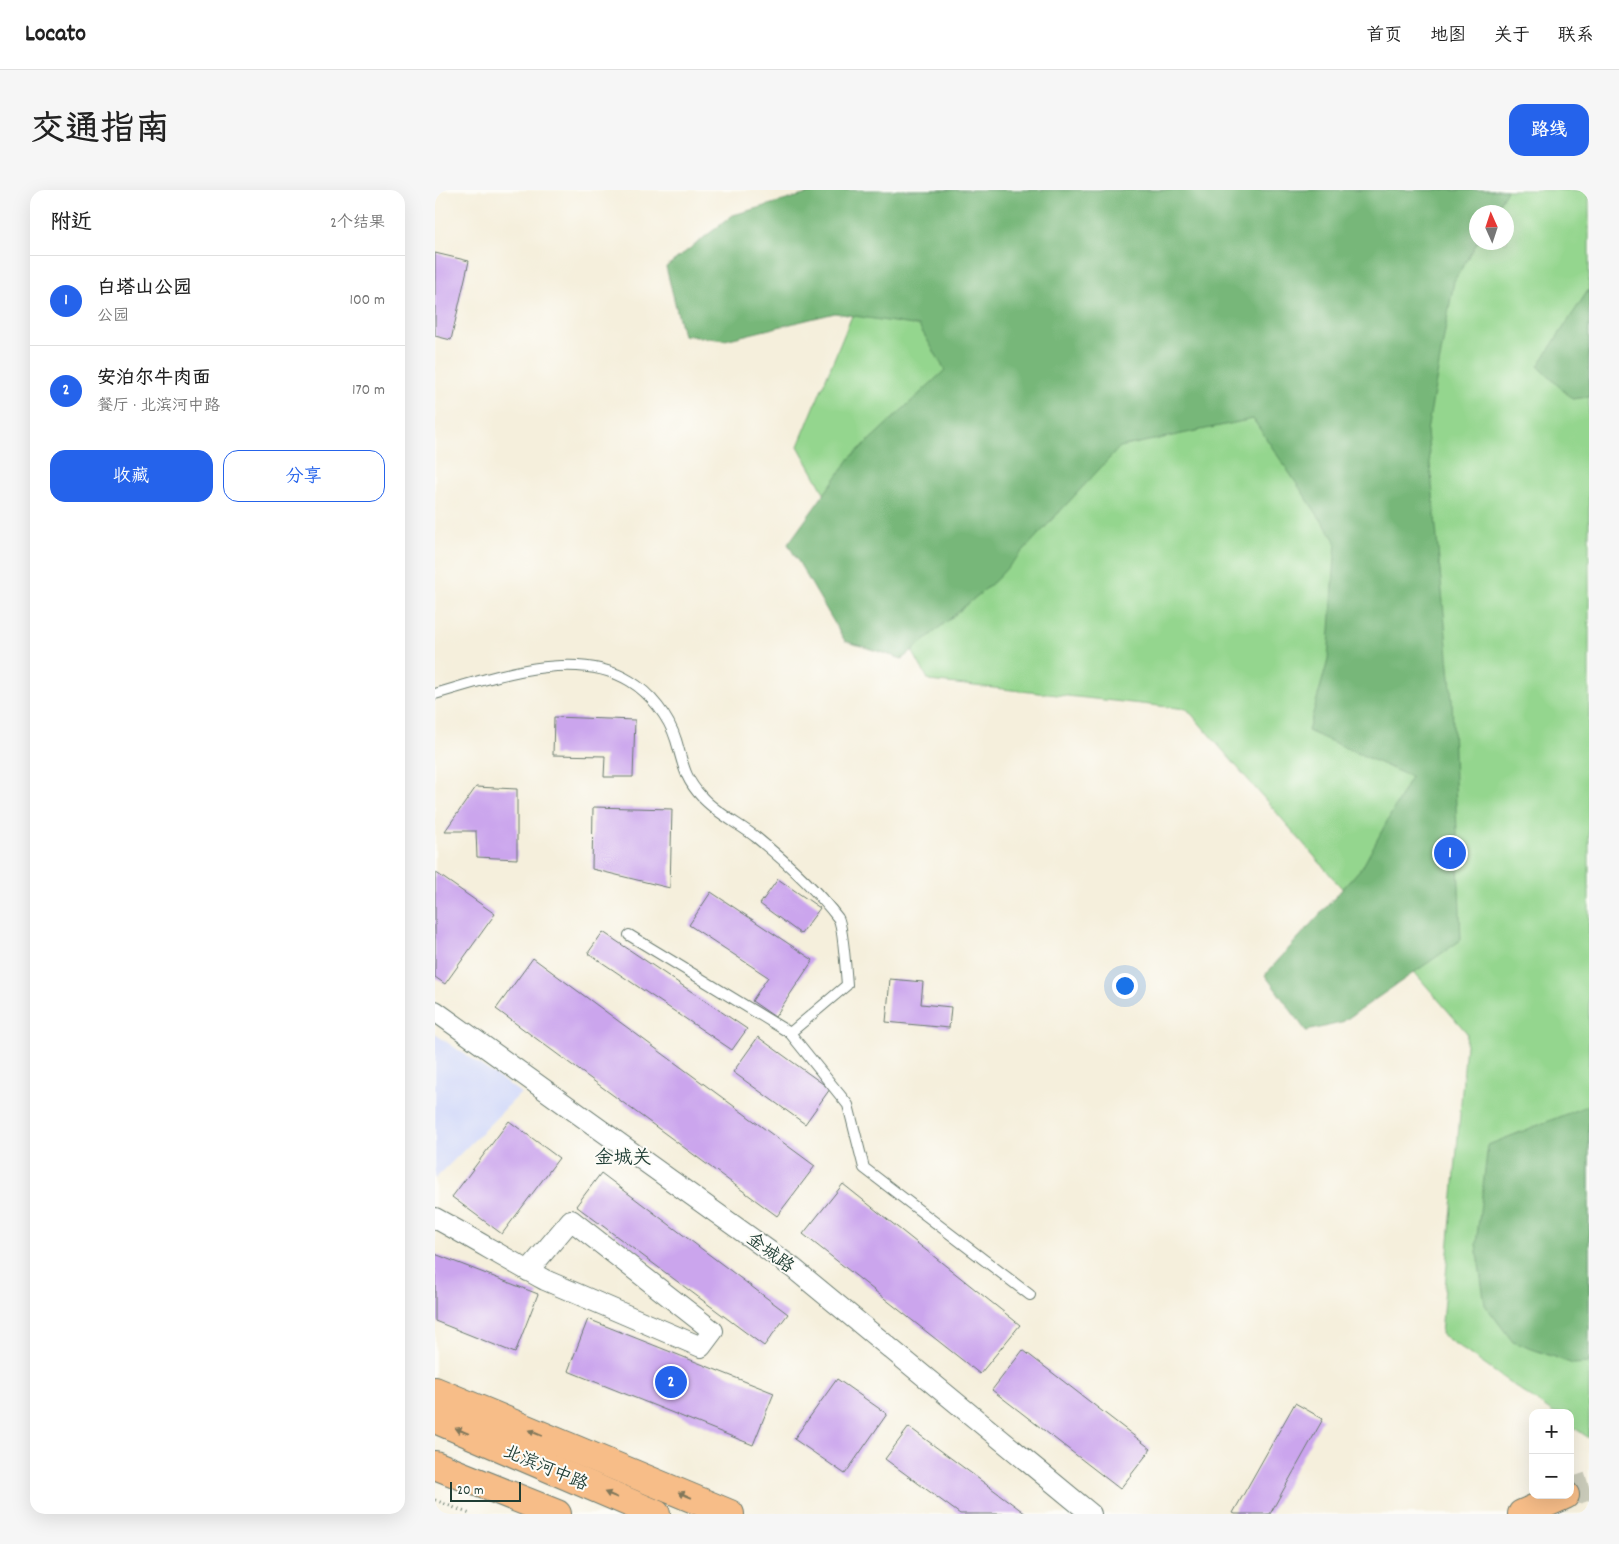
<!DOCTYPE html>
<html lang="zh">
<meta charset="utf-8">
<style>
body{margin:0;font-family:Dekko,"LXGW WenKai TC",sans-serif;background:#f6f6f6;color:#222}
.controls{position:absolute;right:15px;bottom:15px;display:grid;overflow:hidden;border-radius:10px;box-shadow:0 5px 20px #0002}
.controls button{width:45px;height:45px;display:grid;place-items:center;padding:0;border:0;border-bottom:1px solid #e0e0e0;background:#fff;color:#222;font:25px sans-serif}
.compass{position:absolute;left:1034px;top:15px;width:45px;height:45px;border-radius:50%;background:#fff;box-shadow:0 5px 20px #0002;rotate:357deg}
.scale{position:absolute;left:15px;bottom:12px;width:71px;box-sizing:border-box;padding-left:5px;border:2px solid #1f3d34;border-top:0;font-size:14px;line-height:18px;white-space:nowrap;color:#1f3d34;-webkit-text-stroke:4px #fdfcf7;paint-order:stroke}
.you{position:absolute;left:689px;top:795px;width:18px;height:18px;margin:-12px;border:4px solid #fff;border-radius:50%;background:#1a73e8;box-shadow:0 0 0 8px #1a73e833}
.badge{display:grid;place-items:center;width:32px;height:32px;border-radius:50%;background:#2563eb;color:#fff;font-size:16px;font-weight:700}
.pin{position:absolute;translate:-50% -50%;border:2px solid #fff;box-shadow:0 1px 5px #0006}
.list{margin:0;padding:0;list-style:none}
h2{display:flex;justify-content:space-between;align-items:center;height:65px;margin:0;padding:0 20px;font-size:21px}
h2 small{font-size:16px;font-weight:400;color:#767676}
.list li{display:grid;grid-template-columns:32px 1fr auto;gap:15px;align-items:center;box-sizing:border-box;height:90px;padding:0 20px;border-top:1px solid #e0e0e0}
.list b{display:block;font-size:19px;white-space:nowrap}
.list p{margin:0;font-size:16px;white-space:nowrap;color:#767676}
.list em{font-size:16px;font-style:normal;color:#767676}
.actions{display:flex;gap:10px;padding:15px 20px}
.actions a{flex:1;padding:11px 0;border:1px solid #2563eb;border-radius:15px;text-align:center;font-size:18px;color:#2563eb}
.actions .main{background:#2563eb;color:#fff}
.map{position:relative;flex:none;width:1154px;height:1324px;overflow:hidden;border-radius:15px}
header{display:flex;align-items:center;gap:30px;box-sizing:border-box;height:70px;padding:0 25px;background:#fff;border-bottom:1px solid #e0e0e0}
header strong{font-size:24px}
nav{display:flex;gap:28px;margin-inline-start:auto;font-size:18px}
.intro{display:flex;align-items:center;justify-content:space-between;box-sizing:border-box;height:120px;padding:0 30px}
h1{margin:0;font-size:35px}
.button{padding:12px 22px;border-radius:15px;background:#2563eb;color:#fff;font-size:18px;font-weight:700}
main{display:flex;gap:30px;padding:0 30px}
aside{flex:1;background:#fff;border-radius:15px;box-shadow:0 5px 20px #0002}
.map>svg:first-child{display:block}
</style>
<header>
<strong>Locato</strong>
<nav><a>首页</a><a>地图</a><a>关于</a><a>联系</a></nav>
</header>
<div class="intro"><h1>交通指南</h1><a class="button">路线</a></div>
<main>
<aside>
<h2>附近<small>2个结果</small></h2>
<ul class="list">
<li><span class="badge">1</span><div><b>白塔山公园</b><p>公园</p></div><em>100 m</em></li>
<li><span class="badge">2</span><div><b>安泊尔牛肉面</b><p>餐厅 · 北滨河中路</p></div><em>170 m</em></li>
</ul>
<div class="actions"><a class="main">收藏</a><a>分享</a></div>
</aside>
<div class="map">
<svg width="1154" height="1324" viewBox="0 0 1154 1324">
<rect width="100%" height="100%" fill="#fdfcf7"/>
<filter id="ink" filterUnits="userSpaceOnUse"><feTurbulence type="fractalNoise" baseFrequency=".02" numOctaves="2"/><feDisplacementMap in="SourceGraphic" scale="10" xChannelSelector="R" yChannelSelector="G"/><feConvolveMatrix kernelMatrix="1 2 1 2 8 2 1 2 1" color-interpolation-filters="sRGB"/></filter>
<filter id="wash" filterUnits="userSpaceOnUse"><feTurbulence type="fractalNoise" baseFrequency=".0096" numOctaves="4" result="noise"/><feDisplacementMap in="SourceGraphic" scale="20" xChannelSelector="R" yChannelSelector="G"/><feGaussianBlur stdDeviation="1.12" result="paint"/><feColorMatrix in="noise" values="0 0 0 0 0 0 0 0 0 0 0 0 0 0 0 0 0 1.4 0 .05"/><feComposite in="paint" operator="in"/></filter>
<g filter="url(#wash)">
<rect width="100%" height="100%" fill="#f5efdc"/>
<!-- built -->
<polygon fill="#d2d9f9" points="0,844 86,903 0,989"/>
<!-- green -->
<path fill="#94d68e" stroke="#5a8a61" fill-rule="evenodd" d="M 469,0 L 1154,0 L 1154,1248 L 1135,1235 L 1135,1223 L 1118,1223 L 1006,1144 L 1032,843 L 752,519 L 494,491 L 363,256 ZM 1042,22 L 1072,22 L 1072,52 L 1042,52 Z"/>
<!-- forest -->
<g fill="#77b779" stroke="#4b7a56">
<polygon points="386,0 1072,0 1059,22 1042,22 1042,53 1019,91 992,241 1017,509 1026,750 906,833 871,841 830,785 928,676 976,587 873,541 893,470 901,352 818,229 685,257 560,391 467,469 410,451 353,354 415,268 510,180 484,136 400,123 290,150 248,145 231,77 298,25"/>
<polygon points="1154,99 1154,207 1137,209 1103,176"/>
<polygon points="1154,915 1154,1173 1138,1174 1078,1152 1050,1115 1041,1054 1053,955"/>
</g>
<g id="blocks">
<!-- building -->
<g fill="#cba5ed">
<polygon points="0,63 34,71 16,150 0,146"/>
<polygon points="119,527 200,530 198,587 169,587 170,566 118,565"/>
<polygon points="41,597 82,599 82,669 42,667 41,641 10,641"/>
<polygon points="158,617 237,619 235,698 157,679"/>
<polygon points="0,682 60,724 10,794 0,787"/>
<polygon points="343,689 385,718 366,744 325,714"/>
<polygon points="276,702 378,770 340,827 317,811 333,787 254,735"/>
<polygon points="168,742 312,839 297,860 153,763"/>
<polygon points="98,768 380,976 342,1026 61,819"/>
<polygon points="455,789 488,792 486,814 516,817 514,838 451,832"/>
<polygon points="323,847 395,899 370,934 298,882"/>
<polygon points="74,931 124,968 67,1044 17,1007"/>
<polygon points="166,983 353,1124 329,1156 141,1016"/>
<polygon points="408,994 585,1135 545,1184 368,1044"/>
<polygon points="0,1064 103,1104 80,1163 0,1131"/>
<polygon points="153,1129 339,1203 318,1255 133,1181"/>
<polygon points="588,1160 716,1259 685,1299 557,1200"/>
<polygon points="402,1189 452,1224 410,1284 359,1249"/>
<polygon points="860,1213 888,1229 835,1324 800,1324 798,1323"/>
<polygon points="474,1237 591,1324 525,1324 450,1269"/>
</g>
</g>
</g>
<g filter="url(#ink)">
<use href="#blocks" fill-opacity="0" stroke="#6a7b6f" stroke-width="1"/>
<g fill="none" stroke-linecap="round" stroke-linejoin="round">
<!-- primary-tunnel -->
<polyline stroke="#cacbba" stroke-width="28" stroke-dasharray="28 14" stroke-linecap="butt" points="1139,1301 1154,1296"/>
<defs>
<g id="service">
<path d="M 0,504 C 56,488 140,457 195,491 C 215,503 234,527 241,550 C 248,573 249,588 267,607 C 282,624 305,634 322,648 C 350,671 381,699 403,728 C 408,735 411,783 412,795 L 355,843"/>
<polyline points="194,745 355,843 413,915 429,978 595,1105"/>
</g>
<g id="minor">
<polyline points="0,821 358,1078 656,1324"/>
<path d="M 0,1028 C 37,1048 73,1070 110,1090 L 266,1157 L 278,1141 L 136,1030 L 93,1081"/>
</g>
<g id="primary">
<polyline points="0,1201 295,1324"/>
<polyline points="0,1229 221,1324"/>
<polyline points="0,1275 122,1324"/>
<polyline points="1087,1324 1130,1305"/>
</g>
</defs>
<!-- service casing -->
<use href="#service" stroke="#6a7b6f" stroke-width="12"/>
<!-- minor casing -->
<use href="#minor" stroke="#6a7b6f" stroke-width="22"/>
<!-- primary casing -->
<use href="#primary" stroke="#6a7b6f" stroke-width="30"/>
<!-- path -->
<polyline stroke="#6a7b6f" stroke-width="3" stroke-dasharray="1 4" stroke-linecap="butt" points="0,1310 35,1324"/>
<!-- service -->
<use href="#service" stroke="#fff" stroke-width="10"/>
<!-- minor -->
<use href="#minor" stroke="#fff" stroke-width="20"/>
<!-- primary -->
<use href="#primary" stroke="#f7bd88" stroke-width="28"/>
</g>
<!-- one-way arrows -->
<defs><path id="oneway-solid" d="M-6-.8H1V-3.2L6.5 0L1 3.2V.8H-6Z" transform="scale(1.25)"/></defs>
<g fill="#80775a">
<use href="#oneway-solid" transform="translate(27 1241) rotate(-157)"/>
<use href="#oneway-solid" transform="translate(100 1243) rotate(-157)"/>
<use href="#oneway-solid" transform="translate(176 1305) rotate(-157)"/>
<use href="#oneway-solid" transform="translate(250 1305) rotate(-157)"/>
</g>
</g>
<g text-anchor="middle" stroke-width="4" stroke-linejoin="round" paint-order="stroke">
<!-- street labels -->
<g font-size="18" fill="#1f3d34" stroke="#fdfcf7">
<text transform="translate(336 1062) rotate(37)" y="6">金城路</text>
<text transform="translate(111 1277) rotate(23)" y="6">北滨河中路</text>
</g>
<!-- neighbourhood labels -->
<g font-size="19" fill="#1f3d34" stroke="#fdfcf7">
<text x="188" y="973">金城关</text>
</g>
</g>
</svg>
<div class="controls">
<button>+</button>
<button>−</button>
</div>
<svg class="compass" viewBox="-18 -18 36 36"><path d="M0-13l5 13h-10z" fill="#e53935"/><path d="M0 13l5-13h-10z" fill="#767676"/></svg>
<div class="scale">20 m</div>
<div class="you"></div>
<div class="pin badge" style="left:1015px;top:663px">1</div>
<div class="pin badge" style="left:236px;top:1192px">2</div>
</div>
</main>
